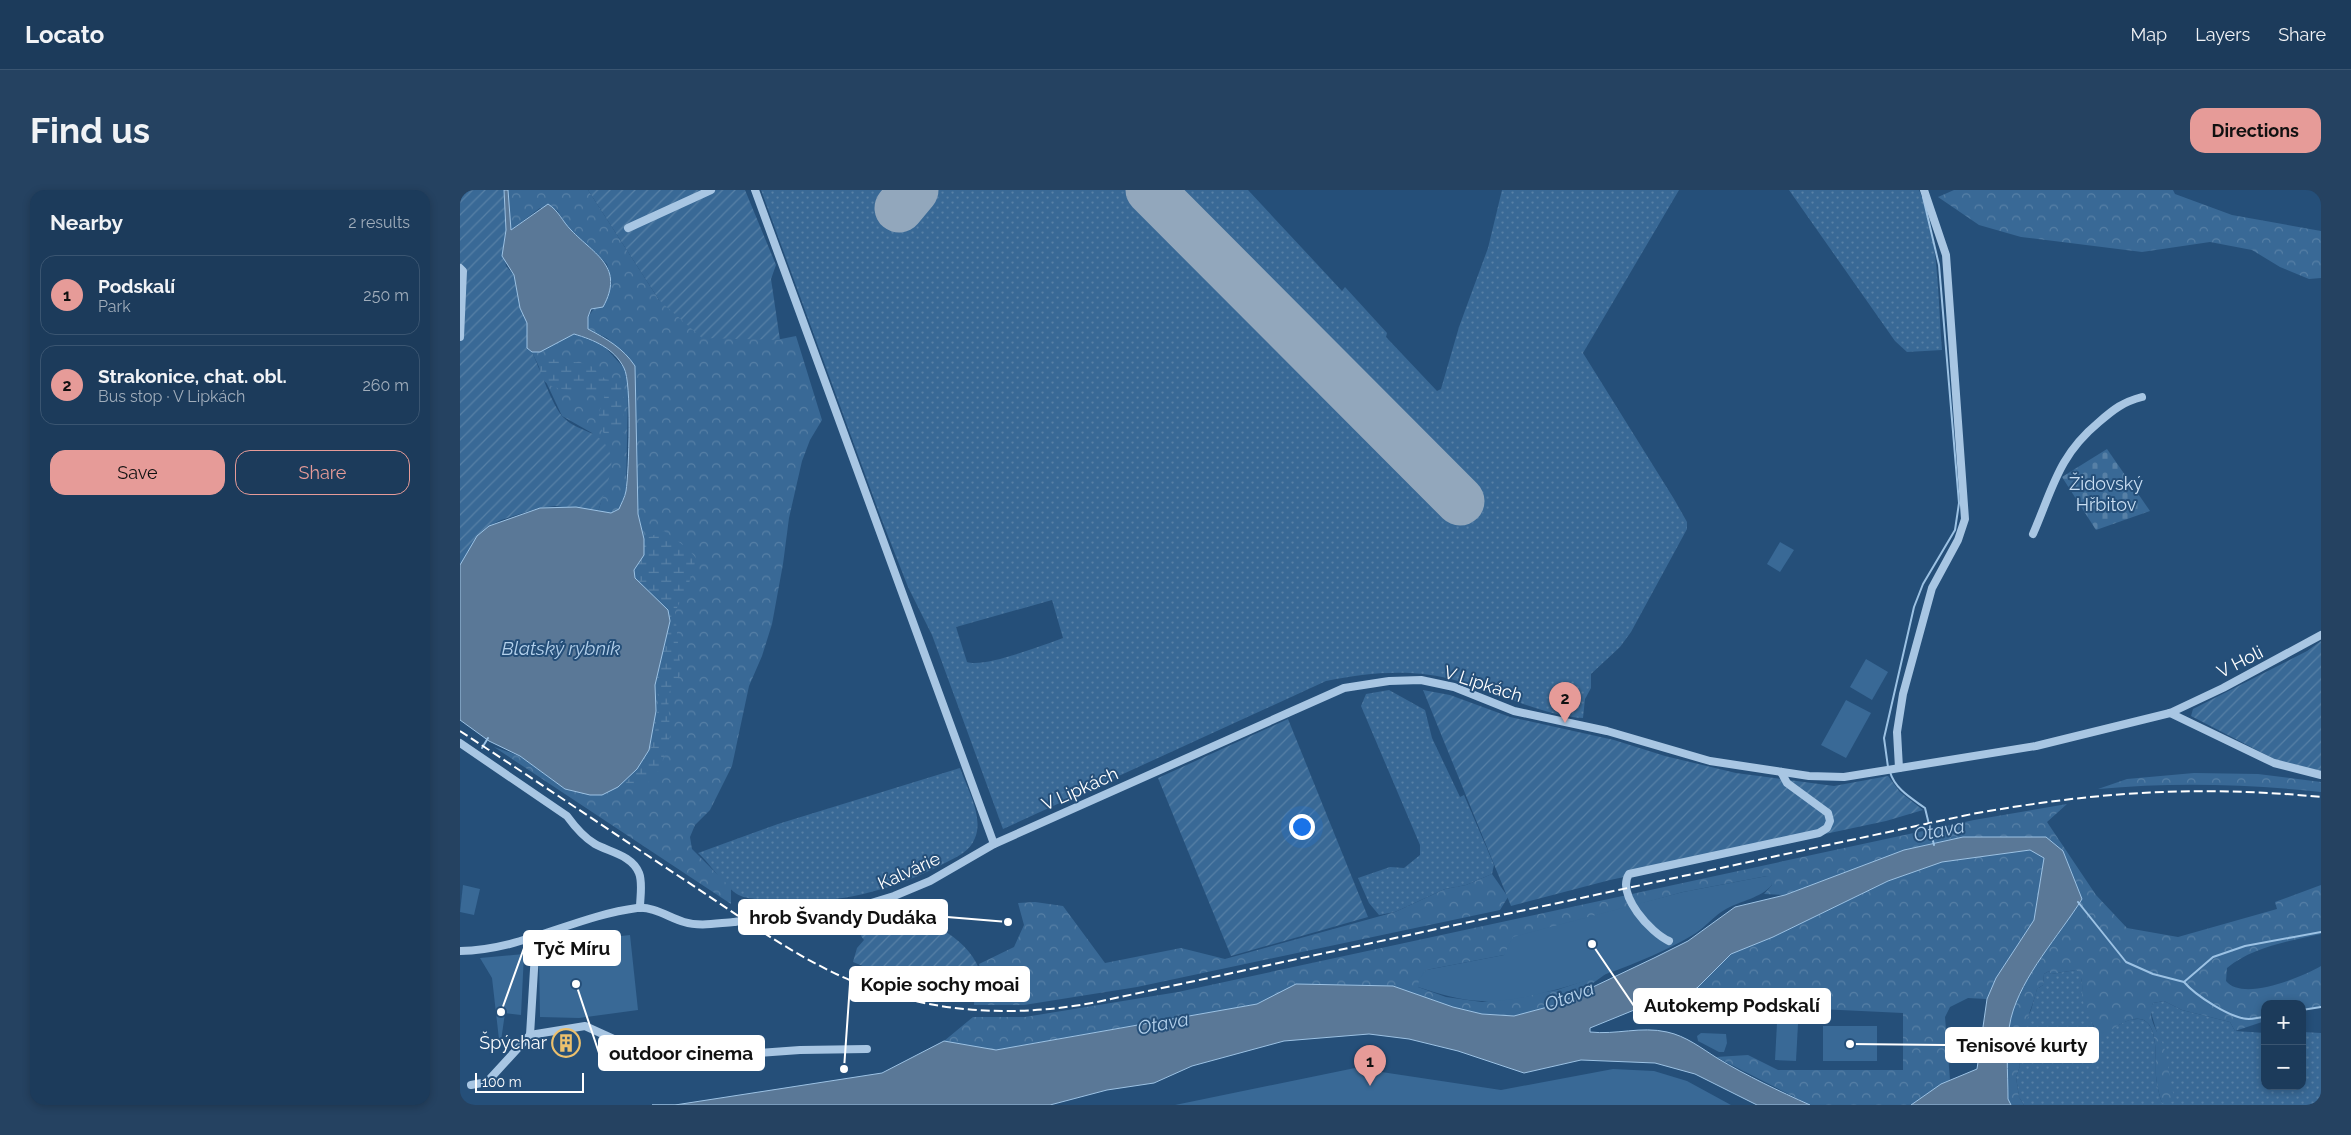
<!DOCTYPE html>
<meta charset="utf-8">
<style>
body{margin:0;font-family:Raleway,sans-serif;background:#254261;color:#f1f3f6}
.controls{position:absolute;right:15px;bottom:15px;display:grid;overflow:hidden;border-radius:10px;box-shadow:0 2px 8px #0003}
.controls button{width:45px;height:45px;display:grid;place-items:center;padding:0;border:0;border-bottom:1px solid #3a5571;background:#1c3b5b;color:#f1f3f6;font:25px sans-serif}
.scale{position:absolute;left:15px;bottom:12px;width:109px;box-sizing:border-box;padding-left:5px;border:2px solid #fff;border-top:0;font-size:14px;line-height:18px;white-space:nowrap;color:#fff;-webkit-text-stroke:4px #254f79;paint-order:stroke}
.you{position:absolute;left:841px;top:636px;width:18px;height:18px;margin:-12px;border:4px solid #fff;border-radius:50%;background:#1a73e8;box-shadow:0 0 0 8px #1a73e833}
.badge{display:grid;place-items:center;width:32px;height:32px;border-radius:50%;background:#e69b98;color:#111;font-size:16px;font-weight:700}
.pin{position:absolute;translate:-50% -41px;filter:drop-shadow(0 1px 2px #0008)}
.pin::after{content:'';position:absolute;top:26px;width:18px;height:15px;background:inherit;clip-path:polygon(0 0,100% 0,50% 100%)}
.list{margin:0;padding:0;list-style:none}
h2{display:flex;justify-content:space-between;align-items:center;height:65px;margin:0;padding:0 20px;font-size:21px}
h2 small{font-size:16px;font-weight:400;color:#a0adbb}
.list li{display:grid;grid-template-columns:32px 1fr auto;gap:15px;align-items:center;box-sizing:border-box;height:80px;margin:0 10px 10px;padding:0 10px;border:1px solid #3a5571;border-radius:15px}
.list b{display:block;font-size:19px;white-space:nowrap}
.list p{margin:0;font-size:16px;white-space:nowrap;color:#a0adbb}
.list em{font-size:16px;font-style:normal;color:#a0adbb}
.actions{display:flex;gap:10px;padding:15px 20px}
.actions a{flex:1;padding:11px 0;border:1px solid #e69b98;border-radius:15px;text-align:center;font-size:18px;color:#e69b98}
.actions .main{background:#e69b98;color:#111}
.map{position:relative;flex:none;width:1861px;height:915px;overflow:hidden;border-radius:15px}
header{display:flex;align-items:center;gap:30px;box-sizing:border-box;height:70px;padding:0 25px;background:#1c3b5b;border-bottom:1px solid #3a5571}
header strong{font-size:24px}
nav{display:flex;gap:28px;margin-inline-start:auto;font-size:18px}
.intro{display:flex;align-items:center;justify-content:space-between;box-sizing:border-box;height:120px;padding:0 30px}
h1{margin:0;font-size:35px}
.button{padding:12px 22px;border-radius:15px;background:#e69b98;color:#111;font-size:18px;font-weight:700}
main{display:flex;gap:30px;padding:0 30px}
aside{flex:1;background:#1c3b5b;border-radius:15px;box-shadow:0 2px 8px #0003}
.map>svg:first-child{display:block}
</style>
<header>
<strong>Locato</strong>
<nav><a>Map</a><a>Layers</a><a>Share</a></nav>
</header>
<div class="intro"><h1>Find us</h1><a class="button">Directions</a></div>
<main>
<aside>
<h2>Nearby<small>2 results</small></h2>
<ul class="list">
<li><span class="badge">1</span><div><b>Podskalí</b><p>Park</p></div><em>250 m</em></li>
<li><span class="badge">2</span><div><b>Strakonice, chat. obl.</b><p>Bus stop · V Lipkách</p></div><em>260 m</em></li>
</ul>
<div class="actions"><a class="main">Save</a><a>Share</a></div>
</aside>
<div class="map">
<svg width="1861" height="915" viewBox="0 0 1861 915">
<defs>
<pattern id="grass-dots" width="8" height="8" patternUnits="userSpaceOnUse" patternTransform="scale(1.25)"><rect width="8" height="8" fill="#396996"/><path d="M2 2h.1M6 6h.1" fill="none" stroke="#5780a6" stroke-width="1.8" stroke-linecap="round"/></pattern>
<pattern id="forest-crowns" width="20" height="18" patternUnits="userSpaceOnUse" patternTransform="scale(1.25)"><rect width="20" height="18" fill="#396996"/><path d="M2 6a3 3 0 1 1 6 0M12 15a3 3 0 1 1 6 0" fill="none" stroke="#5780a6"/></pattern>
<pattern id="wetland-marsh" width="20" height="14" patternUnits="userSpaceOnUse" patternTransform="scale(1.25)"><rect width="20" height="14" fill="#396996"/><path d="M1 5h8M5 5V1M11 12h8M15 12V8" fill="none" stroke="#5780a6"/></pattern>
<pattern id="cemetery-stones" width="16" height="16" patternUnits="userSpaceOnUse" patternTransform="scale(1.25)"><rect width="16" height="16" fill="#396996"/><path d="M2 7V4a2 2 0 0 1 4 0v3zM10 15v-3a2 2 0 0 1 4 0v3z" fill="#5780a6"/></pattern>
<pattern id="garden-furrows" width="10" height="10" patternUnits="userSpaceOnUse" patternTransform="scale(1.25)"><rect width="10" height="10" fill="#396996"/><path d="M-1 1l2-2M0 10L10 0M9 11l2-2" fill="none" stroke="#5780a6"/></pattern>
</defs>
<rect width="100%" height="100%" fill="#254f79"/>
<!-- grass -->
<g fill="url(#grass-dots)" fill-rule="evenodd">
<path d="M 301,0 L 788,0 L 882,101 L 885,97 L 927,143 L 926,147 L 977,201 L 981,199 L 999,137 L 1028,58 L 1042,0 L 1219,0 L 1123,163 L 1214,309 L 1227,332 L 1227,339 L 1171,442 L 1160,457 L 1131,484 L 1131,498 L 1125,509 L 1123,528 C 1085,526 1035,502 998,491 C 955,478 910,482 866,491 L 543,639 L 472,445 L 448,397 L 421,328 ZM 592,410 L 603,448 C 583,455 525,478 507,472 L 496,437 Z"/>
<path d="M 1329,0 L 1459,0 C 1479,42 1478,113 1482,160 L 1447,162 L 1435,151 Z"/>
<polygon points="929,500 965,520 972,548 1000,607 1004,605 1034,675 1032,684 1006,695 985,699 935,722 919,725 909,713 898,688 930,677 944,678 960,665 960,655 901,516 906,504"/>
<path d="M 500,578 C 507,598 524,627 515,648 C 510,662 496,667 483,674 C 430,702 368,717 307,710 C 299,709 288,709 281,706 C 266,700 251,674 238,663 L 318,634 Z"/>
<path d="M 1616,780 L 1621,784 L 1624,813 L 1635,840 C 1657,843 1659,829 1678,829 C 1700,829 1695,872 1696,886 C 1697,895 1699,905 1702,913 L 1697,843 L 1690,819 L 1693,813 L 1704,811 L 1722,820 L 1770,832 L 1775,841 L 1805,843 L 1805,896 L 1842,896 L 1842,842 L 1861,843 L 1861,915 L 1564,915 L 1559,907 L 1556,887 L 1560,876 L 1556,864 L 1558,853 L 1557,848 L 1571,820 L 1577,799 L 1583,795 L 1584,784 L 1589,781 L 1591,784 Z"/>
</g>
<!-- forest -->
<g fill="url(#forest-crowns)">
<polygon points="48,0 128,0 199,110 316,150 336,146 362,230 350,250 342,271 329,328 323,374 312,434 302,466 289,496 272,576 250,620 235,635 230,647 232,659 271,698 271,714 34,557 60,566 105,599 196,521 195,495 210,431 175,388 184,349 178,324 175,176 147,148 128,139 128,127 152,93 147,74 107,36 97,20 80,18 51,40"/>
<polygon points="1494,0 1713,0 1715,4 1772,25 1861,41 1861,88 1849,89 1820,77 1792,60 1750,52 1682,62 1561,47 1519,35 1478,7"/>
<polygon points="114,144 143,155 165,179 168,200 166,302 159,319 151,323 138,322 149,285 132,243 102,226 72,162 80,161"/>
<path d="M 1734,583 L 1798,584 L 1861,592 L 1861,602 C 1786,594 1713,592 1638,599 L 1667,589 Z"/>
<path d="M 1607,614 L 1587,632 L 1636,705 L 1667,738 L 1718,747 L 1817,719 L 1815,712 L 1861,695 L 1861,744 C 1829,751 1792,757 1767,778 L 1766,791 C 1783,812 1842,787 1861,776 L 1861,817 L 1842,820 L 1842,814 L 1805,814 L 1805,831 L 1775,841 L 1770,832 L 1722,820 L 1704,811 L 1693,813 C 1686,828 1699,843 1704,857 C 1708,873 1710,891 1714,907 L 1714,911 L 1702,913 C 1699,905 1697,895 1696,886 C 1695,869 1701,820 1670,830 C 1660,833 1652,840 1643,845 C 1635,844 1625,819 1623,811 C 1621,800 1625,788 1616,780 L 1591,784 L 1589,781 L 1584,784 L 1583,795 L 1577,799 C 1574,813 1567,826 1565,839 L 1557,848 L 1559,853 L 1556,864 L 1560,876 L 1556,887 L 1559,907 L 1564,915 L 1551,915 L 1548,909 C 1548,883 1545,854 1551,828 C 1562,785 1599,746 1622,709 L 1603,661 L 1503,647 L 1444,660 L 1325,705 L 1304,704 L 1312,695 L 1307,686 L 1223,702 L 1155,721 L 1044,765 L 966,780 L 958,797 L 986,807 L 1022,812 L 1097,800 L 1147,783 L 1122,801 L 1095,815 L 1054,826 L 1022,824 L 993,817 L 933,796 L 837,794 L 797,814 L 535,860 L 484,851 L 513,827 L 565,827 L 718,802 L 1514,630 Z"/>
<polygon points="1570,660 1584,668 1574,730 1536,788 1527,809 1508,808 1490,817 1485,827 1490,890 1451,915 1350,915 1256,867 1288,865 1318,880 1443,880 1443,823 1297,816 1237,798 1271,764 1313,747 1428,691 1482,672"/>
<polygon points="1032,684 1048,707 1040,720 677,797 564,815 514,815 515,792 522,787 519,774 554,757 564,735 558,713 575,712 603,716 645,773 721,758 765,769 935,722 985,699 1006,695"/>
</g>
<!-- wetland -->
<g fill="url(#wetland-marsh)">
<path d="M 82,168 L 129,174 L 145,189 L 164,192 L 164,245 L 145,245 C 133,226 141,221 146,201 C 123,200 67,206 82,168 Z"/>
<polygon points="204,341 227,358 235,367 234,382 215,422 221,484 208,504 210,546 200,579 185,596 165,594 190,562 195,542 199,509 195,495 210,431 208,420 175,388 174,380 184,365 184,349"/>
</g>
<!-- cemetery -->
<polygon fill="url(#cemetery-stones)" points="1647,259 1690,321 1636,340 1602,287"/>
<!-- park -->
<g fill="#396996">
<polygon points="1320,352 1334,360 1320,382 1307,374"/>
<polygon points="1406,469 1428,482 1412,510 1390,497"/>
<polygon points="1386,510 1411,523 1386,568 1361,555"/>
<path d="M 1307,686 L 1310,687 L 1312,695 C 1299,709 1282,710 1266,719 C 1255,725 1246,736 1236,743 C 1191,772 1074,814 1021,811 C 999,810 979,804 958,797 L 959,789 L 966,780 L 1044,765 L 1053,747 L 1223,702 Z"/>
<polygon points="3,695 20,699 14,725 0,722"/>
<polygon points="170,745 178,820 119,828 80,827 79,769 126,763 125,750"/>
<polygon points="64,764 61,825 45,823 40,858 32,788 20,768"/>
<polygon points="1317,833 1338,834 1336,871 1315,870"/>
<rect x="1363" y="836" width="54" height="35"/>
<polygon points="1241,843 1266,844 1267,853 1264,862 1259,862 1238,851 1237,846"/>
<polygon points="895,878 1041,900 1153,879 1194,881 1227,891 1271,915 715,915"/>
</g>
<!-- garden -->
<g fill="url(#garden-furrows)">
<path d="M 0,0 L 44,0 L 46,40 L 43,57 L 46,76 L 54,85 L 60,118 L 67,133 L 67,158 L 72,162 C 80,179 92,215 103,227 C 111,236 123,239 133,244 C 166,263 146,293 138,322 L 95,316 L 79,318 L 41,330 L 29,336 L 0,375 Z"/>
<polygon points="128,0 285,0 316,75 311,89 320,150 242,148 199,110"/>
<polygon points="1861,451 1861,581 1822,573 1731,526 1733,519 1847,461"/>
<polygon points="963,500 990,505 1050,527 1154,550 1205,566 1276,583 1374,596 1428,586 1440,602 1463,620 1426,631 1150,690 1051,716"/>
<polygon points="828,529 908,727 771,766 698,588"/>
<path d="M 435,716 C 470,733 511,747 522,787 L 515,792 L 477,800 L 425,785 L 393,772 L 397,758 L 404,750 L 401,746 L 407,730 Z"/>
</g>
<!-- water -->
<g fill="#5a7897" stroke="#9cc2e4">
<path d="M 44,0 L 48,0 L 51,40 L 88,14 C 99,21 102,31 111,40 C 135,65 165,77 143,117 L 131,119 L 128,127 L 128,139 C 147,149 163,158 175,176 L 178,324 L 184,349 L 184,365 L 174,380 L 175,388 L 208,420 L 210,431 L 195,495 L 196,521 L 189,560 L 177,579 L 158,597 L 142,605 L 130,605 L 105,599 L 60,566 L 29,551 L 0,530 L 0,375 L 17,346 L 29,336 L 80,318 L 116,317 L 151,323 L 159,319 C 161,314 165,307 166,301 C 169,282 172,192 164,178 C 154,158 134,150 114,144 L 80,162 L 72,162 L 67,158 L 67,133 L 60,118 L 54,85 L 42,66 L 46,40 Z"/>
<path d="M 1503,647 L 1586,647 L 1603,661 L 1622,709 C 1599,746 1562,785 1551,828 C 1545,853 1548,883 1548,909 L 1551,915 L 1451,915 L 1481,894 L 1517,879 L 1527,809 L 1536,788 L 1574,730 L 1584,668 L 1570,660 L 1482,672 L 1428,691 L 1313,747 L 1271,764 L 1237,798 L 1184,816 L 1130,838 L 1130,842 C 1156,845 1181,836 1207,842 C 1226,846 1241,858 1257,868 C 1287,886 1319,901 1350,915 L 1297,915 L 1235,884 L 1195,873 L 1121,870 L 1064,883 L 998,861 L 949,849 L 909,844 L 824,851 L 732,876 L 694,893 L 647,900 L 590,915 L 192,915 L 215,915 L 422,883 L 484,851 L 536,860 L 797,814 L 836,794 L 933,796 L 993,817 L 1022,824 L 1054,826 L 1095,815 L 1194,768 L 1228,751 L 1275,717 L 1325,705 L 1444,660 Z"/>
</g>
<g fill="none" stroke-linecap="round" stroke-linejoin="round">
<!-- stream -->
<g stroke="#9cc2e4" stroke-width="2">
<polyline points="22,558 28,548"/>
<polyline points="1428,577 1424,548 1454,417 1463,394 1495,340 1499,313 1479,75 1463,7"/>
<path d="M 1430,582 C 1435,599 1451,608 1465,618 L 1474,655"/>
<polyline points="1618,712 1666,772 1693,784 1724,792 1753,767 1785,756 1861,742"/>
<path d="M 1724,792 C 1735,805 1771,829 1789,829 C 1794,829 1800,827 1805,827"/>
<polyline points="1842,820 1861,817"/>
</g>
<!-- runway -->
<g stroke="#92a7bc" stroke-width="49">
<polyline points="690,0 1000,311"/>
<polyline points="439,18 454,0"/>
</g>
<!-- minor -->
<g stroke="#a8c6e3" stroke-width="8">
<polyline points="295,0 534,654"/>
<polyline points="168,38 251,0"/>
<polyline points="0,78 3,81 0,147"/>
<path d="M 1573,344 C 1593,298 1598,266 1639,232 C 1654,219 1663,212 1682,207"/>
<polyline points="1710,523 1814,573 1861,585"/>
<path d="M 0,553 L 107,626 C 115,637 123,647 135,654 C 149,662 172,665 179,683 C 183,693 180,707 180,718"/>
<polyline points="1439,578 1437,542 1443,504 1472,398 1498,350 1505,329 1486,65 1464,0"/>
<polyline points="310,727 398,717 434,706 470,691 534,654 884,498 929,491 961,490 994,497 1054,521 1147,541 1250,571 1349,586 1384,587 1576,556 1710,523 1763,498 1861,445"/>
<path d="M 1209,751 C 1191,743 1156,705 1169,684 L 1359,643 L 1367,638 L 1370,631 L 1368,623 L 1327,593 L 1321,582"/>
<path d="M 0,761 C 62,760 116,726 177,718 C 193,716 210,728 224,732 C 240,737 258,733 274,732"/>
<polyline points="70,845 125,836 169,856 219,862 271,861 300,863 340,860 407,859"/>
<polyline points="11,895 27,892 70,845 76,747"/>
</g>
<!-- rail -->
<path stroke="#fff" stroke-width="2" stroke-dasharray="9 4" stroke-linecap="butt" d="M 0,541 C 72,588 143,636 214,683 C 265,716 314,753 368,780 C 452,822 545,830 637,812 L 1512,624 C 1633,602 1739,595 1861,607"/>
<!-- minor-bridge -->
<polyline stroke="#a8c6e3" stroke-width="8" points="274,732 310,727"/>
</g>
<!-- icons -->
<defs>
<symbol id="building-ring" viewBox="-11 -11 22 22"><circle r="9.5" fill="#254f79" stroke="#ecc06d" stroke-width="1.5"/><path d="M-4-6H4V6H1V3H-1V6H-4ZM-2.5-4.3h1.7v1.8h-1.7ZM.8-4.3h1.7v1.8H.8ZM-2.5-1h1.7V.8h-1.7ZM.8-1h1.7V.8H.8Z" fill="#ecc06d"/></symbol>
</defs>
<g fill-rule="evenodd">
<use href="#building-ring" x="90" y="837" width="32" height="32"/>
</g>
<g text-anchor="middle" stroke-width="4" stroke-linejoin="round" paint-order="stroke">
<!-- park labels -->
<g font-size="18" fill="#cadff3" stroke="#254f79">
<text x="1646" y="300">Židovský<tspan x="1646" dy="21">Hřbitov</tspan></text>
</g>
<!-- street labels -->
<g font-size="18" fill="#fff" stroke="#254f79">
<text transform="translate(1780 472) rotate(-27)" y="6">V Holi</text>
<text transform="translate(1023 494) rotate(18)" y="6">V Lipkách</text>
<text transform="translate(620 599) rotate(-24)" y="6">V Lipkách</text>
<text transform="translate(449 681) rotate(-24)" y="6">Kalvárie</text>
</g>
<!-- poi labels -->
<g font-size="18" fill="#fff" stroke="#254f79" text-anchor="end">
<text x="87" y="859">Špýchar</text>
</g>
<!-- water labels -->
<g font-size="19" font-style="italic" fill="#b3d0eb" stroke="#254f79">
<text x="101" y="465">Blatský rybník</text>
<text transform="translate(1479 640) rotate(-11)" y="7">Otava</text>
<text transform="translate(1109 806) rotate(-21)" y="7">Otava</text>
<text transform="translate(703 833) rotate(-11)" y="7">Otava</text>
</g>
</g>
<!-- callouts -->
<path fill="none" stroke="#fff" stroke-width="2" d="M548 732L487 727M41 822L64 758M384 879L390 794M1132 754L1174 816M1390 854L1486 855M116 794L139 863"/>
<g fill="#fff" stroke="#254f79" stroke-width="2">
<circle cx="548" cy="732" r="5"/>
<circle cx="41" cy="822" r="5"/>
<circle cx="384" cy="879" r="5"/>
<circle cx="1132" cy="754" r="5"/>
<circle cx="1390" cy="854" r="5"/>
<circle cx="116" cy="794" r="5"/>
</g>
<g fill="#fff" stroke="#fff" stroke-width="2">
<rect x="279" y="710" width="208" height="34" rx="5"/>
<rect x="64" y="741" width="96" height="34" rx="5"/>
<rect x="390" y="777" width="179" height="34" rx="5"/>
<rect x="1174" y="799" width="196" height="34" rx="5"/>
<rect x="1486" y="838" width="152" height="34" rx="5"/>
<rect x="139" y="846" width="165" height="34" rx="5"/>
</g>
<g font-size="19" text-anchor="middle" font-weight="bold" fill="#111">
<text x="383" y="734">hrob Švandy Dudáka</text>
<text x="112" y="765">Tyč Míru</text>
<text x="480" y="801">Kopie sochy moai</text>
<text x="1272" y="822">Autokemp Podskalí</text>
<text x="1562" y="862">Tenisové kurty</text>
<text x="221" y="870">outdoor cinema</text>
</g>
</svg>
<div class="controls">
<button>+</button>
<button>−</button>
</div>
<div class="scale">100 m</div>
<div class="you"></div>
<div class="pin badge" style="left:910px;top:896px">1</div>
<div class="pin badge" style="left:1105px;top:533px">2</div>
</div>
</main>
